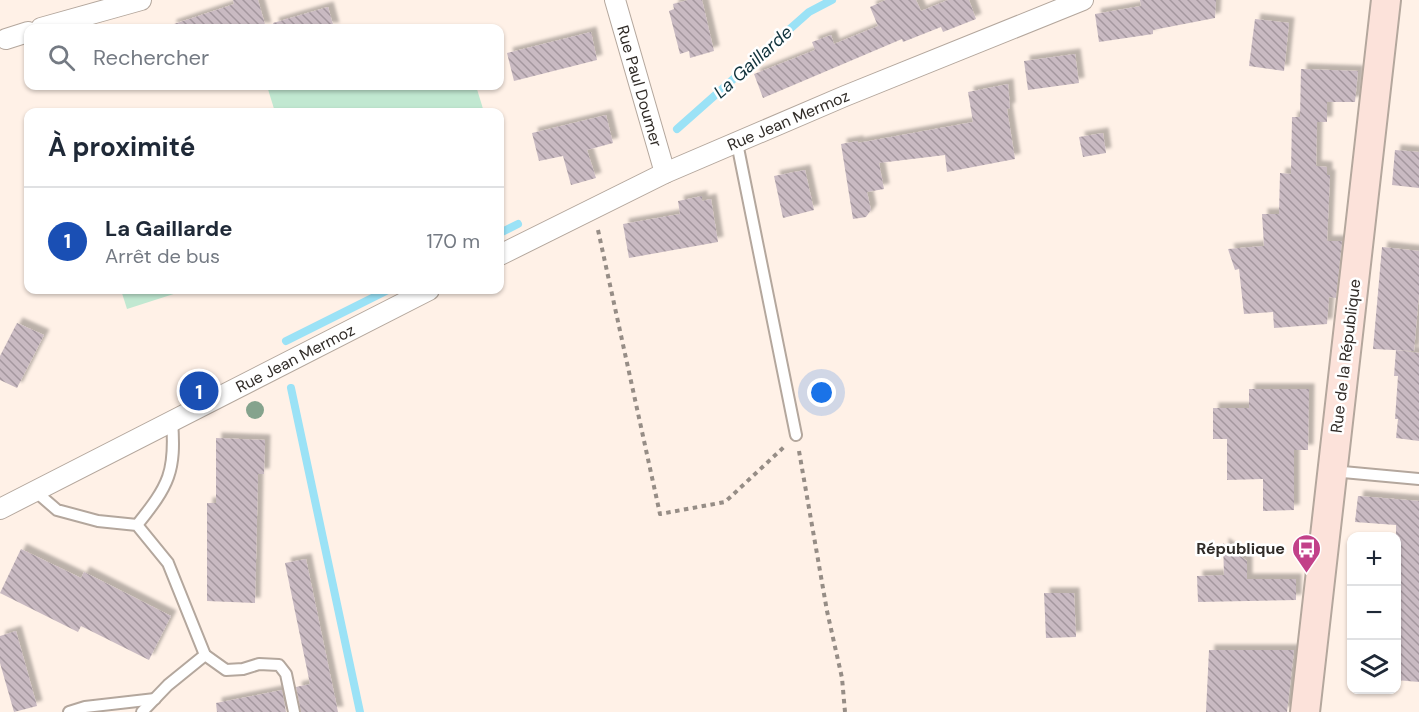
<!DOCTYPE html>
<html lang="fr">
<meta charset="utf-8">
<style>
body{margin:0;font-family:"DM Sans",sans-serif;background:#f2f2f3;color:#1f2937}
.controls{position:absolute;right:18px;bottom:18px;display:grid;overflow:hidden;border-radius:12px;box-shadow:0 2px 4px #0004}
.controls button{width:54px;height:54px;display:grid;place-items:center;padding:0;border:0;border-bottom:2px solid #e0e1e3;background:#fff;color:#1f2937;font:30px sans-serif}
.you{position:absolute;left:822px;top:393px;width:21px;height:21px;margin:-15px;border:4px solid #fff;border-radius:50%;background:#1a73e8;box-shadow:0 0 0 9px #1a73e833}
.badge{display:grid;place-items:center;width:39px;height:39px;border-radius:50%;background:#c24189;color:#fff;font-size:20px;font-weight:700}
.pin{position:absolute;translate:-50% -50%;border:3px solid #fff;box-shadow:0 2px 6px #0006}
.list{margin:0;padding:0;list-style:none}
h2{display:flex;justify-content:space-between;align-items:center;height:78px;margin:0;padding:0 24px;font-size:26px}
h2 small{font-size:20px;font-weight:400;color:#747a83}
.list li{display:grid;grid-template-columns:39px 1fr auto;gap:18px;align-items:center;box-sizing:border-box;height:108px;padding:0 24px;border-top:2px solid #e0e1e3}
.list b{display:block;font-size:22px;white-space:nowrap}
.list p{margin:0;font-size:20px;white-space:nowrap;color:#747a83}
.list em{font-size:20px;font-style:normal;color:#747a83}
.icon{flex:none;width:33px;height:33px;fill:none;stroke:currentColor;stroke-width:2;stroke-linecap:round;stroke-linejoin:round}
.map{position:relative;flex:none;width:1419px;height:712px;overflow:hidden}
.search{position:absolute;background:#fff;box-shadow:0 2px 4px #0004;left:24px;top:24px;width:480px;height:66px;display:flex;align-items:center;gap:15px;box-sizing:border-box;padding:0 21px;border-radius:12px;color:#747a83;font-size:22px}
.panel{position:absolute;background:#fff;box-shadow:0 2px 4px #0004;left:24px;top:108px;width:480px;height:186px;border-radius:12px}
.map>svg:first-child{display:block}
</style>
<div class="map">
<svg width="1419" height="712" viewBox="0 0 1419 712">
<defs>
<pattern id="building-back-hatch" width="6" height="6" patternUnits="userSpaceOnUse" patternTransform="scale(1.5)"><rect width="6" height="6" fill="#c9bac2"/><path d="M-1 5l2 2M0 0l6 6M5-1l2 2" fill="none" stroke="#a4979e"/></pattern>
<filter id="shadow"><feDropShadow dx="5.5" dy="-5.5" stdDeviation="1.5" flood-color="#0004"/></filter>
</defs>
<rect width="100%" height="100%" fill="#fff1e7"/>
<!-- park -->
<g fill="#c1e8d1">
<polygon points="267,86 476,86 484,112 275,112"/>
<polygon points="121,290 186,290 127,309"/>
</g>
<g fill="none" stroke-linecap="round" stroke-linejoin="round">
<!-- stream -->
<g stroke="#9be2f6" stroke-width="8">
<polyline points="677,129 809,12 832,0"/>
<polyline points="500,233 518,224"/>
<polyline points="286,341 388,290"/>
<polyline points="291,388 360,712"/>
</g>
</g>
<!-- building -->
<g fill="url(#building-back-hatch)" filter="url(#shadow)">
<polygon points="233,0 258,0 266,28 171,28 171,25 234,4"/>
<polygon points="688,0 702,0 714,51 690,58 689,51 680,54 669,11 674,9 673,4"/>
<polygon points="886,0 916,0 921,11 948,0 969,0 976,19 943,32 941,27 903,42 902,39 763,98 754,74 815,50 812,42 831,35 834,44 878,26 870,7"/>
<polygon points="1140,0 1216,0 1215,18 1153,30 1153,34 1099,42 1095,14 1141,6"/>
<polygon points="328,7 334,28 274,28 273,23"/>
<polygon points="1255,19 1289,23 1284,71 1249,66"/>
<polygon points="591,32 597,60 514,81 507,53"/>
<polygon points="1075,54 1079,83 1028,90 1024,61"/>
<polygon points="1301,69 1358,71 1355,102 1327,102 1327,122 1317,122 1316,166 1327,167 1327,175 1330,175 1327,241 1342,241 1336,298 1329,297 1327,324 1274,328 1273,312 1244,314 1239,269 1235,270 1228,249 1264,246 1262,214 1279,214 1280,173 1291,174 1292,117 1300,117"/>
<polygon points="1008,84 1010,108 1007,109 1015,159 947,172 945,155 879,163 884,189 867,192 871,210 866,217 853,219 841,144 858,141 858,143 973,122 968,92"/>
<polygon points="606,115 613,143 587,150 596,178 571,185 563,156 539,161 532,133"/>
<polygon points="1103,133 1106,153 1083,157 1079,137"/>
<polygon points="1395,150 1419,152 1419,188 1392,185"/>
<polygon points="805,170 814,210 783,218 774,176"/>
<polygon points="702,196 702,201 711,199 718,242 629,258 623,224 680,214 678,201"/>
<polygon points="1382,247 1419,251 1419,293 1414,351 1373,349"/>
<polygon points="17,323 44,335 17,388 0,380 0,356"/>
<polygon points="1396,350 1419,353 1419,441 1396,438 1398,419 1395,419 1398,376 1394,376"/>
<polygon points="1249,389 1309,389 1308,450 1294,450 1294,510 1263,511 1263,479 1227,480 1227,439 1213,439 1213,408 1249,408"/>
<polygon points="216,438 265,440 264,474 258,474 255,603 207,601 207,503 216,503"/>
<polygon points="1358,496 1419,501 1419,682 1396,680 1396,525 1355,522"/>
<polygon points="1223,543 1247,561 1247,579 1296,579 1296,600 1198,602 1197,576 1224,575"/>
<polygon points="21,549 81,578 84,572 171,616 149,660 81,626 78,632 0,593"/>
<polygon points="306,559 338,712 301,712 296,687 310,684 285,563"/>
<polygon points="1044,593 1074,593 1076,637 1046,638"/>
<polygon points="16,631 37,706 14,712 0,663 0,636"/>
<polygon points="1209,650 1294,650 1287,712 1206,712"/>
<polygon points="282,690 286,712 217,712 216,703"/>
</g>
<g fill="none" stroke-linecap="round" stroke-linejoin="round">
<defs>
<g id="lane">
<polyline points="737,143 796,435"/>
<polyline points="1332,471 1419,479"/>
<polyline points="35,491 57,510 98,521 137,525 168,563 205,655 226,670 243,669 259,664 279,665 286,674 294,712"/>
<path d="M 137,525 C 169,485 176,472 172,421"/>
<polyline points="69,712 85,707 155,699"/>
<polyline points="142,712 168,685 205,655"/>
</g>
<g id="street">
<polyline points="615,0 665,173"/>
<polyline points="41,28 141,0"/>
<polyline points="6,39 28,32"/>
<polyline points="500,255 665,173 845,96 1083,0"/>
<polyline points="0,509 429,290"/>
</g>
<polyline id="secondary" points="1305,712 1386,0"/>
</defs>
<!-- lane casing -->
<use href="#lane" stroke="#b4a79d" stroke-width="14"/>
<!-- street casing -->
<use href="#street" stroke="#b4a79d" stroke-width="22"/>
<!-- secondary casing -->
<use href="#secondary" stroke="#b4a79d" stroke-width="32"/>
<!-- path -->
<g stroke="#968d86" stroke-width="4" stroke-dasharray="4.5 4.5" stroke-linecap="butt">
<polyline points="598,230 660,514 725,502 785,446"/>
<polyline points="799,451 827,611 842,678 845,712"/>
</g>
<!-- lane -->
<use href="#lane" stroke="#fff" stroke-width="10"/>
<!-- street -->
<use href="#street" stroke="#fff" stroke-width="20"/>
<!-- secondary -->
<use href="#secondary" stroke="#fce2da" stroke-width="28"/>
</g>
<!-- trees -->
<circle fill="#85a38d" cx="255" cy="410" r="9"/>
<!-- icons -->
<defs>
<symbol id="bus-pin" viewBox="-11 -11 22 30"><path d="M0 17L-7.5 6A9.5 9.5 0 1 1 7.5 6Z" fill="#c24189" stroke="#fff"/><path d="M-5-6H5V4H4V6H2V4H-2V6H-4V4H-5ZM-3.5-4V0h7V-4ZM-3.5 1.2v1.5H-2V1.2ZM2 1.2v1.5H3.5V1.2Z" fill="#fff"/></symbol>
</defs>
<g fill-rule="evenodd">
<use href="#bus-pin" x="1290" y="532" width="33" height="45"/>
</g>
<g text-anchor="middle" stroke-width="5" stroke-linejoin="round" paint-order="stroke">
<!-- street labels -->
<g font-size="16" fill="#312c28" stroke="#fff">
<text transform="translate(640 86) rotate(74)" y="6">Rue Paul Doumer</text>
<text transform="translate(788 120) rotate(-23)" y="6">Rue Jean Mermoz</text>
<text transform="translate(1345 356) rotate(-83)" y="6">Rue de la République</text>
<text transform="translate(295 358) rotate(-27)" y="6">Rue Jean Mermoz</text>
</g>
<!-- poi labels -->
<g font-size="16" font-weight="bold" fill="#312c28" stroke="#fff" text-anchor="end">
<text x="1285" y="554">République</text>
</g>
<!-- water labels -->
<g font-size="18" font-style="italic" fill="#10323b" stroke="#fff">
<text transform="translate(753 62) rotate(-42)" y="6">La Gaillarde</text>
</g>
</g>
</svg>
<div class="controls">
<button>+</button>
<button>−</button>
<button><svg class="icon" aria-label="layers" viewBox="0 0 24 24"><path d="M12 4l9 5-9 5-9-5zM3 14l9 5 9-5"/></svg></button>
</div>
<div class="you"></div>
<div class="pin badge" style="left:199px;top:391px;background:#1a4fb4">1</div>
<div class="search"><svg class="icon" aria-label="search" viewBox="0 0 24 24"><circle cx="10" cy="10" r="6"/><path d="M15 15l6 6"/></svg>Rechercher</div>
<section class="panel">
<h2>À proximité<small></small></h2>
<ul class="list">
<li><span class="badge" style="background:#1a4fb4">1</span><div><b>La Gaillarde</b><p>Arrêt de bus</p></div><em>170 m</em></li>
</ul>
</section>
</div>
